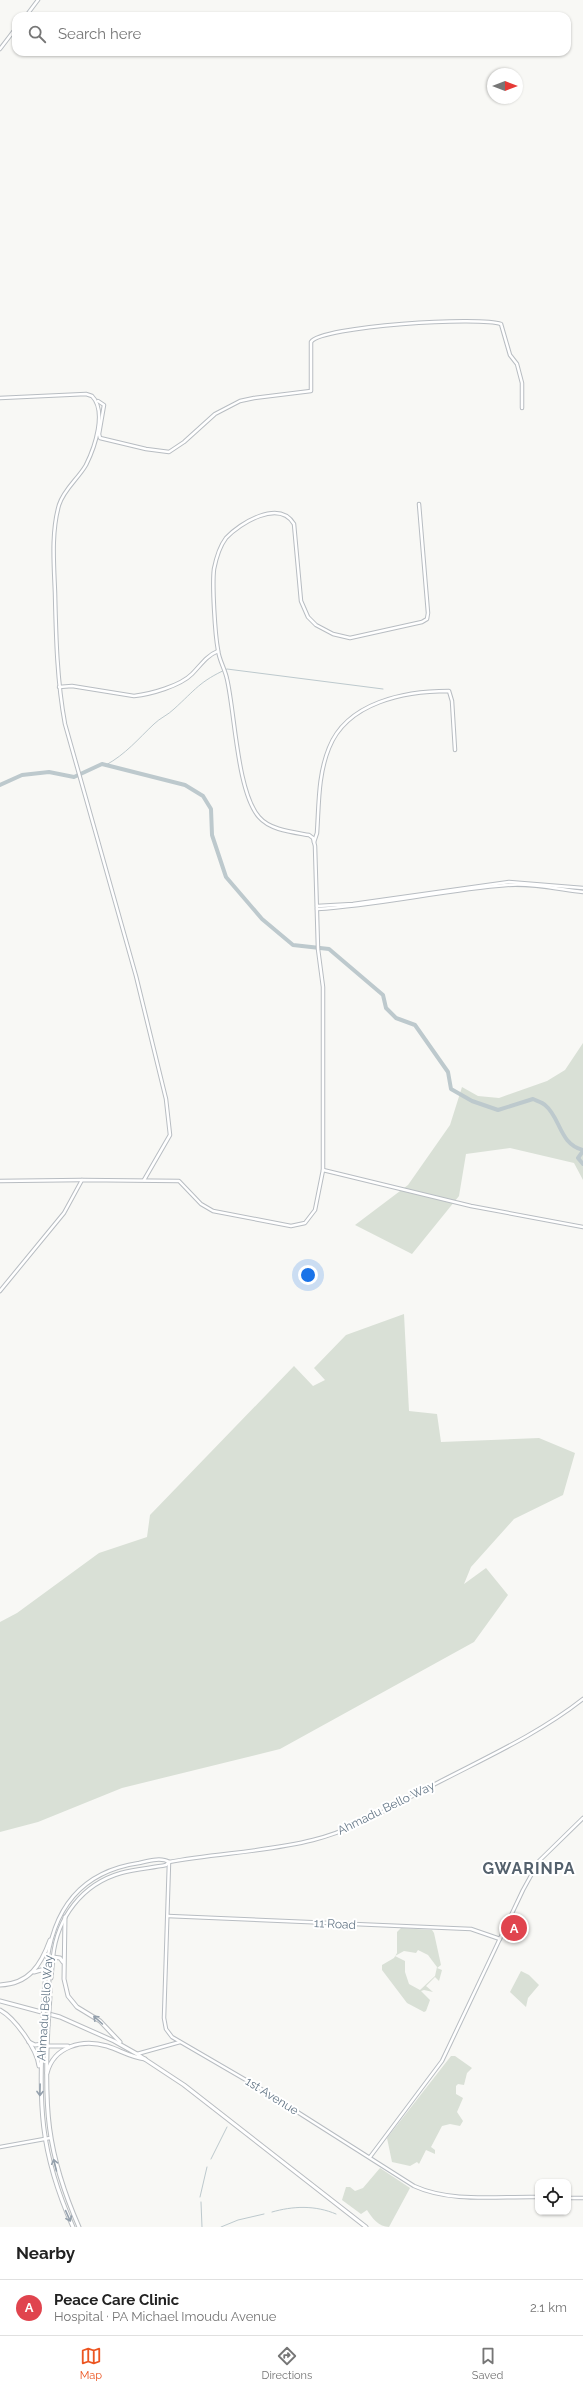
<!DOCTYPE html>
<meta charset="utf-8">
<style>
body{margin:0;font-family:Raleway,sans-serif;background:#f2f2f2;color:#222}
.controls{position:absolute;right:12px;bottom:12px;display:grid;overflow:hidden;border-radius:8px;box-shadow:0 1px 3px #0004}
.controls button{width:36px;height:36px;display:grid;place-items:center;padding:0;border:0;border-bottom:1px solid #e0e0e0;background:#fff;color:#222;font:20px sans-serif}
.compass{position:absolute;left:487px;top:68px;width:36px;height:36px;border-radius:50%;background:#fff;box-shadow:0 1px 3px #0004;rotate:90deg}
.you{position:absolute;left:308px;top:1275px;width:14px;height:14px;margin:-10px;border:3px solid #fff;border-radius:50%;background:#1a73e8;box-shadow:0 0 0 6px #1a73e833}
.badge{display:grid;place-items:center;width:26px;height:26px;border-radius:50%;background:#ec5521;color:#fff;font-size:13px;font-weight:700}
.pin{position:absolute;translate:-50% -50%;border:2px solid #fff;box-shadow:0 1px 4px #0006}
.list{margin:0;padding:0;list-style:none}
h2{display:flex;justify-content:space-between;align-items:center;height:52px;margin:0;padding:0 16px;font-size:17px}
h2 small{font-size:13px;font-weight:400;color:#767676}
.list li{display:grid;grid-template-columns:26px 1fr auto;gap:12px;align-items:center;box-sizing:border-box;height:56px;padding:0 16px;border-top:1px solid #e0e0e0}
.list b{display:block;font-size:15px;white-space:nowrap}
.list p{margin:0;font-size:13px;white-space:nowrap;color:#767676}
.list em{font-size:13px;font-style:normal;color:#767676}
.icon{flex:none;width:22px;height:22px;fill:none;stroke:currentColor;stroke-width:2;stroke-linecap:round;stroke-linejoin:round}
.map{position:relative;flex:none;width:583px;height:2227px;overflow:hidden}
.search{position:absolute;background:#fff;box-shadow:0 1px 3px #0004;left:12px;right:12px;top:12px;height:44px;display:flex;align-items:center;gap:10px;box-sizing:border-box;padding:0 14px;border-radius:12px;color:#767676;font-size:15px}
.sheet{height:108px;background:#fff}
nav{display:flex;justify-content:space-around;align-items:center;box-sizing:border-box;height:56px;border-top:1px solid #e0e0e0;background:#fff;font-size:11px;color:#767676}
nav a{display:grid;justify-items:center;gap:2px}
nav .on{color:#ec5521}
.map>svg:first-child{display:block}
</style>
<div class="map">
<svg width="583" height="2227" viewBox="0 0 583 2227">
<rect width="100%" height="100%" fill="#f8f8f5"/>
<!-- green -->
<g fill="#d9e0d6" fill-rule="evenodd">
<polygon points="583,1043 583,1180 574,1163 510,1148 466,1154 459,1196 412,1254 355,1225 408,1185 450,1125 462,1087 478,1096 499,1098 547,1081 565,1070"/>
<polygon points="404,1314 409,1411 437,1414 441,1442 539,1438 575,1453 563,1495 514,1519 471,1567 464,1584 486,1568 508,1595 474,1642 280,1749 122,1788 38,1822 0,1832 0,1622 17,1613 99,1553 147,1537 150,1515 294,1366 313,1386 325,1380 314,1368 346,1335"/>
<path d="M 401,1928 L 432,1930 L 434,1933 L 441,1965 L 437,1968 L 442,1970 L 439,1981 L 435,1977 L 426,1986 L 433,1992 L 424,1990 L 421,1991 L 430,2000 L 426,2011 L 424,2012 L 407,2003 L 382,1970 L 382,1965 L 394,1958 L 397,1953 L 397,1932 ZM 418,1950 L 428,1955 L 437,1967 L 435,1976 L 420,1990 L 409,1984 L 405,1972 L 405,1961 L 395,1956 L 404,1951 L 416,1953 Z"/>
<polygon points="521,1971 529,1975 539,1985 528,1998 526,2007 510,1992"/>
<polygon points="451,2056 455,2056 472,2068 467,2073 464,2085 458,2084 456,2086 456,2094 463,2098 457,2112 463,2121 460,2126 450,2124 442,2126 431,2147 435,2150 435,2154 426,2150 419,2164 417,2162 410,2166 392,2162 387,2138"/>
<path d="M 380,2168 L 410,2188 L 389,2227 C 379,2227 372,2218 367,2210 L 361,2214 L 342,2200 L 346,2187 L 350,2187 L 355,2191 L 363,2188 Z"/>
</g>
<g fill="none" stroke-linecap="round" stroke-linejoin="round">
<!-- stream -->
<g stroke="#bdc9cd" stroke-width="1">
<path d="M 106,765 C 126,754 138,739 154,724 C 160,718 168,715 174,709 C 195,690 200,681 227,669 L 383,689"/>
<polyline points="211,2159 227,2127"/>
<polyline points="200,2197 207,2167"/>
<polyline points="201,2202 202,2227"/>
<path d="M 272,2212 C 293,2206 315,2205 336,2214"/>
<polyline points="221,2227 238,2220 264,2214"/>
</g>
<!-- river -->
<g stroke="#bdc9cd" stroke-width="4">
<path d="M 0,785 L 22,775 L 49,772 L 74,777 L 102,764 L 185,785 L 203,796 L 211,809 L 212,835 L 226,877 L 262,919 L 293,945 L 329,949 L 383,995 L 386,1008 L 396,1018 L 415,1025 L 448,1072 L 451,1089 L 472,1101 L 498,1110 L 533,1099 C 537,1101 542,1102 545,1105 C 561,1118 559,1144 583,1150"/>
<polyline points="583,1151 578,1158 583,1164"/>
</g>
<defs>
<g id="secondary">
<polyline points="26,16 38,0"/>
<polyline points="0,49 16,28"/>
<path d="M 0,398 L 86,394 L 92,396 C 107,411 95,447 86,465 C 78,479 64,489 59,505 C 51,533 54,565 55,593 C 56,637 57,681 65,724 L 136,976 L 166,1099 L 170,1135 L 144,1180"/>
<path d="M 98,401 L 104,405 L 99,434 L 100,438 L 146,449 L 169,452 L 184,442 L 215,414 L 240,401 L 254,398 L 311,391 L 311,342 C 321,326 481,316 501,324 L 510,355 L 517,364 L 522,383 L 522,408"/>
<path d="M 59,687 L 72,686 L 134,696 C 151,694 180,686 192,674 C 201,665 206,656 218,651"/>
<path d="M 314,842 L 317,833 C 319,804 318,775 329,748 C 347,702 405,691 449,691 L 452,701 L 455,750"/>
<polyline points="317,906 353,904 509,882 583,888"/>
<path d="M 317,909 C 381,905 443,890 507,885 C 532,883 558,889 583,892"/>
<polyline points="323,1170 471,1206 583,1227"/>
<polyline points="0,1181 82,1180"/>
<path d="M 0,1291 L 64,1213 L 82,1180 L 179,1181 L 201,1204 L 213,1211 L 291,1226 L 305,1223 L 315,1210 L 323,1170 L 323,987 L 318,949 L 315,846 L 313,838 L 309,835 C 292,832 270,830 259,817 C 237,792 235,713 227,679 C 225,669 219,660 218,650 C 215,634 212,585 214,569 C 216,559 220,546 226,538 C 240,523 279,499 294,524 L 301,601 L 308,617 L 316,625 L 333,634 L 350,638 L 422,622 L 427,619 L 428,613 L 419,504"/>
<path d="M 169,1862 L 164,2018 L 166,2029 L 172,2037 L 258,2087 L 414,2186 C 451,2203 498,2196 538,2197"/>
<polyline points="168,1916 471,1929 500,1939"/>
<path d="M 53,1957 C 57,1918 82,1884 121,1873 C 136,1869 151,1868 166,1865 L 169,1862 C 216,1853 266,1852 313,1840 C 357,1829 398,1803 439,1782 C 487,1757 540,1733 583,1699"/>
<path d="M 46,1971 C 51,1913 78,1872 139,1863 C 148,1861 161,1857 169,1862"/>
<polyline points="137,2054 180,2042"/>
<polyline points="0,2147 50,2138"/>
<polyline points="370,2157 442,2061 523,1890 539,1861 583,1818"/>
<polyline points="568,2198 583,2198"/>
</g>
<g id="primary">
<polyline points="65,1917 64,1979 68,1996 77,2007 100,2021 120,2042"/>
<polyline points="46,1966 53,1957 60,1958 63,1962"/>
<polyline points="34,1972 41,1970 48,1972 50,1992"/>
<polyline points="51,1978 53,1957"/>
<path d="M 0,1985 C 29,1984 41,1965 50,1940"/>
<polyline points="44,1994 46,1971"/>
<polyline points="0,2001 60,2017 114,2041 137,2054 184,2085 366,2227"/>
<path d="M 0,2010 C 15,2018 37,2049 39,2066"/>
<path d="M 43,2023 C 39,2105 39,2151 73,2227"/>
<path d="M 48,2026 C 44,2106 46,2152 79,2227"/>
<polyline points="44,2038 47,2046 68,2046"/>
<polyline points="29,2042 35,2045 43,2044"/>
<path d="M 47,2073 C 54,2046 82,2039 107,2046 C 120,2050 130,2057 145,2059"/>
</g>
</defs>
<!-- secondary casing -->
<use href="#secondary" stroke="#b8bdc2" stroke-width="4.5"/>
<!-- primary casing -->
<use href="#primary" stroke="#b9bdc1" stroke-width="5"/>
<!-- secondary -->
<use href="#secondary" stroke="#fff" stroke-width="2.5"/>
<!-- primary -->
<use href="#primary" stroke="#fff" stroke-width="3"/>
<defs>
<g id="primary-bridge">
<polyline points="43,2023 44,1994"/>
<polyline points="48,2026 50,1996"/>
</g>
</defs>
<!-- primary-bridge casing -->
<use href="#primary-bridge" stroke="#b9bdc1" stroke-width="5" stroke-linecap="butt"/>
<!-- primary-bridge -->
<use href="#primary-bridge" stroke="#fff" stroke-width="3"/>
</g>
<!-- one-way arrows -->
<defs><path id="oneway-shaft" d="M-6 0H5M1.5-3L5.5 0L1.5 3" fill="none" stroke-width="1.6" stroke-linecap="round" stroke-linejoin="round"/></defs>
<g stroke="#94a0ac">
<use href="#oneway-shaft" transform="translate(98 2020) rotate(-138)"/>
<use href="#oneway-shaft" transform="translate(40 2090) rotate(91)"/>
<use href="#oneway-shaft" transform="translate(55 2165) rotate(-104)"/>
<use href="#oneway-shaft" transform="translate(68 2216) rotate(66)"/>
</g>
<g text-anchor="middle" stroke-width="4" stroke-linejoin="round" paint-order="stroke">
<!-- street labels -->
<g font-size="12" fill="#667888" stroke="#fff">
<text transform="translate(386 1808) rotate(-26)" y="4">Ahmadu Bello Way</text>
<text transform="translate(335 1924) rotate(3)" y="4">11 Road</text>
<text transform="translate(45 2008) rotate(-86)" y="4">Ahmadu Bello Way</text>
<text transform="translate(272 2096) rotate(32)" y="4">1st Avenue</text>
</g>
<!-- district labels -->
<g font-size="16" font-weight="bold" letter-spacing="1" fill="#54616d" stroke="#fff">
<text x="529" y="1874">GWARINPA</text>
</g>
</g>
</svg>
<div class="controls">
<button><svg class="icon" aria-label="locate" viewBox="0 0 24 24"><circle cx="12" cy="12" r="6"/><path d="M12 2v4M12 18v4M2 12h4M18 12h4"/></svg></button>
</div>
<svg class="compass" viewBox="-18 -18 36 36"><path d="M0-13l5 13h-10z" fill="#e53935"/><path d="M0 13l5-13h-10z" fill="#767676"/></svg>
<div class="you"></div>
<div class="pin badge" style="left:514px;top:1928px;background:#e0444e">A</div>
<div class="search"><svg class="icon" aria-label="search" viewBox="0 0 24 24"><circle cx="10" cy="10" r="6"/><path d="M15 15l6 6"/></svg>Search here</div>
</div>
<section class="sheet">
<h2>Nearby<small></small></h2>
<ul class="list">
<li><span class="badge" style="background:#e0444e">A</span><div><b>Peace Care Clinic</b><p>Hospital · PA Michael Imoudu Avenue</p></div><em>2.1 km</em></li>
</ul>
</section>
<nav>
<a class="on"><svg class="icon" aria-label="map" viewBox="0 0 24 24"><path d="M3 6l6-2 6 2 6-2v14l-6 2-6-2-6 2zM9 4v14M15 6v14"/></svg>Map</a>
<a><svg class="icon" aria-label="directions" viewBox="0 0 24 24"><path d="M12 3l9 9-9 9-9-9zM9 14v-3h6M13 9l2 2-2 2"/></svg>Directions</a>
<a><svg class="icon" aria-label="saved" viewBox="0 0 24 24"><path d="M7 4h10v16l-5-4-5 4z"/></svg>Saved</a>
</nav>
